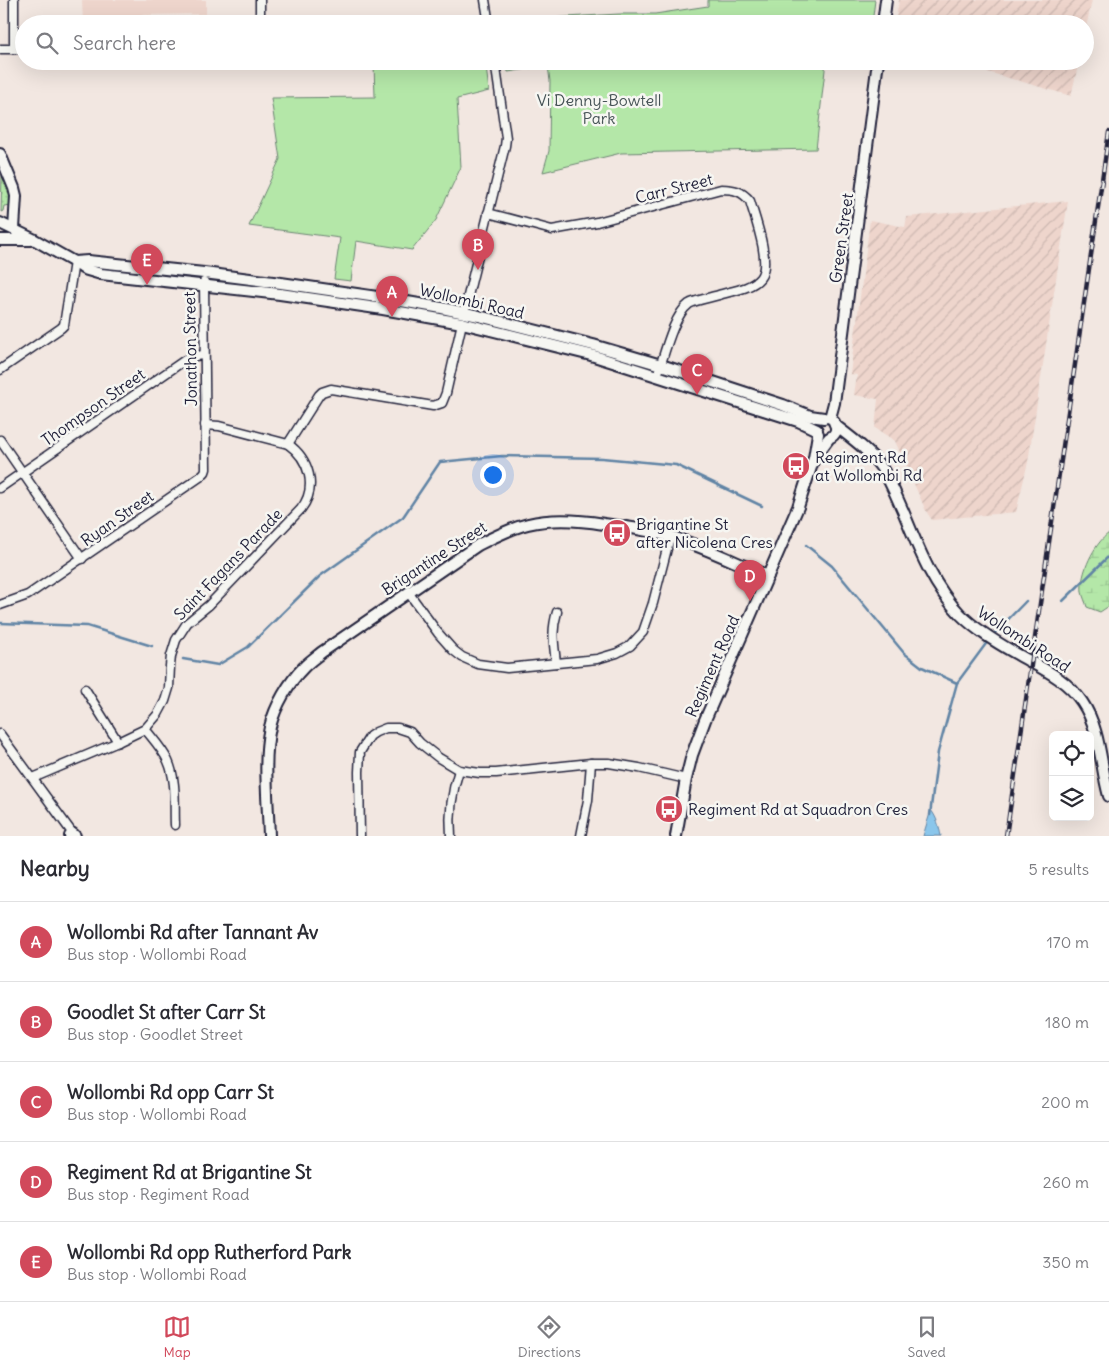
<!DOCTYPE html>
<meta charset="utf-8">
<style>
body{margin:0;font-family:Delius,sans-serif;background:#f7f7f7;color:#2b2b33}
.controls{position:absolute;right:15px;bottom:15px;display:grid;overflow:hidden;border-radius:8px;box-shadow:0 5px 20px #0002}
.controls button{width:45px;height:45px;display:grid;place-items:center;padding:0;border:0;border-bottom:1px solid #e1e1e2;background:#fff;color:#2b2b33;font:25px sans-serif}
.you{position:absolute;left:492px;top:474px;width:18px;height:18px;margin:-12px;border:4px solid #fff;border-radius:50%;background:#1a73e8;box-shadow:0 0 0 8px #1a73e833}
.badge{display:grid;place-items:center;width:32px;height:32px;border-radius:50%;background:#d1495b;color:#fff;font-size:16px;font-weight:700}
.pin{position:absolute;translate:-50% -41px;filter:drop-shadow(0 1px 2px #0008)}
.pin::after{content:'';position:absolute;top:26px;width:18px;height:15px;background:inherit;clip-path:polygon(0 0,100% 0,50% 100%)}
.list{margin:0;padding:0;list-style:none}
h2{display:flex;justify-content:space-between;align-items:center;height:65px;margin:0;padding:0 20px;font-size:21px}
h2 small{font-size:16px;font-weight:400;color:#7c7c81}
.list li{display:grid;grid-template-columns:32px 1fr auto;gap:15px;align-items:center;box-sizing:border-box;height:80px;padding:0 20px;border-top:1px solid #e1e1e2}
.list b{display:block;font-size:19px;white-space:nowrap}
.list p{margin:0;font-size:16px;white-space:nowrap;color:#7c7c81}
.list em{font-size:16px;font-style:normal;color:#7c7c81}
.icon{flex:none;width:28px;height:28px;fill:none;stroke:currentColor;stroke-width:2;stroke-linecap:round;stroke-linejoin:round}
.map{position:relative;flex:none;width:1109px;height:836px;overflow:hidden}
.search{position:absolute;background:#fff;box-shadow:0 5px 20px #0002;left:15px;right:15px;top:15px;height:55px;display:flex;align-items:center;gap:12px;box-sizing:border-box;padding:0 18px;border-radius:28px;color:#7c7c81;font-size:19px}
.sheet{height:465px;background:#fff}
nav{display:flex;justify-content:space-around;align-items:center;box-sizing:border-box;height:70px;border-top:1px solid #e1e1e2;background:#fff;font-size:14px;color:#7c7c81}
nav a{display:grid;justify-items:center;gap:2px}
nav .on{color:#d1495b}
.map>svg:first-child{display:block}
</style>
<div class="map">
<svg width="1109" height="836" viewBox="0 0 1109 836">
<defs>
<pattern id="industrial-furrows" width="10" height="10" patternUnits="userSpaceOnUse" patternTransform="scale(1.25)"><rect width="10" height="10" fill="#eed5cc"/><path d="M-1 1l2-2M0 10L10 0M9 11l2-2" fill="none" stroke="#ccb7b0"/></pattern>
<pattern id="grass-dots" width="8" height="8" patternUnits="userSpaceOnUse" patternTransform="scale(1.25)"><rect width="8" height="8" fill="#b4e7a8"/><path d="M2 2h.1M6 6h.1" fill="none" stroke="#9ac692" stroke-width="1.8" stroke-linecap="round"/></pattern>
<pattern id="wetland-marsh" width="20" height="14" patternUnits="userSpaceOnUse" patternTransform="scale(1.25)"><rect width="20" height="14" fill="#b4e7a8"/><path d="M1 5h8M5 5V1M11 12h8M15 12V8" fill="none" stroke="#9ac692"/></pattern>
</defs>
<rect width="100%" height="100%" fill="#f2e7e1"/>
<filter id="ink" filterUnits="userSpaceOnUse"><feTurbulence type="fractalNoise" baseFrequency=".02" numOctaves="2"/><feDisplacementMap in="SourceGraphic" scale="10" xChannelSelector="R" yChannelSelector="G"/><feConvolveMatrix kernelMatrix="1 2 1 2 8 2 1 2 1" color-interpolation-filters="sRGB"/></filter>
<g filter="url(#ink)">
<!-- built -->
<polygon fill="#eed5cc" points="82,0 206,0 206,14 138,15 138,24 83,24"/>
<!-- industrial -->
<g fill="url(#industrial-furrows)">
<polygon points="899,0 1092,0 1085,32 1085,24 895,24"/>
<polygon points="950,61 1079,61 1071,96"/>
<polygon points="1068,201 1028,462 1016,512 932,520 926,511 895,441 875,428 878,399 854,395 857,375 850,374 870,220 905,227 907,217"/>
</g>
<!-- grass -->
<g fill="url(#grass-dots)" stroke="#6b8472">
<polygon points="2,166 10,189 12,205 4,206 3,211 1,212"/>
<polygon points="86,264 192,276 192,279 188,280 105,271"/>
<polygon points="213,278 221,278 451,313 451,316 213,282"/>
<polygon points="670,372 784,407 797,417 669,375"/>
</g>
<!-- wetland -->
<path fill="url(#wetland-marsh)" stroke="#6b8472" d="M 1109,533 L 1109,606 L 1100,612 L 1087,607 C 1086,603 1083,597 1082,592 C 1080,573 1094,544 1109,533 Z"/>
<!-- park -->
<g fill="#b4e7a8" stroke="#6b8472">
<polygon points="708,0 875,0 872,24 503,24 531,19 619,14 655,14 708,6"/>
<polygon points="506,61 826,61 816,149 621,153 543,172 549,151 550,81 548,66 508,72"/>
<polygon points="481,63 486,67 489,91 457,99 461,167 436,220 412,250 356,241 351,281 334,279 340,238 249,226 280,159 271,98 375,97 374,64"/>
</g>
<!-- water -->
<path fill="#8bc6eb" stroke="#6184a5" d="M 931,810 C 937,818 939,826 941,836 L 923,836 Z"/>
<g fill="none" stroke-linecap="round" stroke-linejoin="round">
<!-- stream -->
<g stroke="#6184a5" stroke-width="2.5">
<polyline points="806,545 832,566 904,653 922,667 957,683"/>
<polyline points="1063,601 1109,556"/>
<polyline points="0,623 87,626 152,646"/>
<polyline points="991,637 1026,601"/>
<polyline points="183,659 218,665 248,647 320,576 403,517 440,462 502,456 602,458 676,465 762,506"/>
<polyline points="930,815 938,752 957,683 988,641"/>
</g>
<defs>
<g id="street">
<polyline points="14,0 14,49"/>
<polyline points="485,0 489,24"/>
<polyline points="260,24 260,0"/>
<polyline points="0,49 24,49"/>
<path d="M 488,213 L 552,230 L 597,222 L 721,189 C 734,189 742,191 750,201 C 755,218 772,264 760,278 C 752,288 733,291 722,294 C 714,297 695,300 689,304 C 674,315 665,352 659,370"/>
<polyline points="464,312 505,146 506,138 495,61"/>
<polyline points="0,370 61,328 64,325 74,262"/>
<polyline points="0,440 82,559"/>
<polyline points="288,444 319,395 322,392 331,389 433,406 442,403 446,393 462,323"/>
<polyline points="0,488 185,360 195,356 204,355"/>
<polyline points="408,592 438,633 453,650 462,657 478,664 507,668 597,659 617,653 630,646 643,632 653,603 670,537"/>
<polyline points="0,605 28,595 200,477 205,472 206,469 204,282"/>
<path d="M 556,663 C 554,643 551,632 557,612"/>
<polyline points="85,689 118,742"/>
<path d="M 145,729 C 153,739 163,750 168,761 C 177,781 174,804 175,825"/>
<polyline points="0,734 73,834"/>
<path d="M 33,778 L 118,742 L 145,729 L 158,714 L 165,701 L 169,688 L 170,666 L 171,656 L 176,640 L 187,623 L 209,605 L 301,509 C 318,487 309,459 288,444 L 219,426 L 205,425"/>
<polyline points="360,836 359,772 360,752 370,736 376,732 386,728 398,728 410,732 420,743 439,758 459,770 480,773 496,773 591,763 609,763 639,768 686,779"/>
<path d="M 451,836 C 449,814 452,791 459,770"/>
<polyline points="581,836 588,800 591,763"/>
</g>
<g id="secondary">
<polyline points="883,24 886,0"/>
<polyline points="0,154 14,188 16,196 14,229"/>
<polyline points="0,223 35,240 74,262 84,269 101,274 280,294 383,309 462,323 591,355 798,421 817,430"/>
<polyline points="0,240 31,240"/>
<polyline points="74,262 88,261 204,273 281,283 384,298 442,308 479,316 593,345 661,365 783,405 810,416 824,418"/>
<polyline points="830,418 834,403 878,61"/>
<path d="M 836,426 C 853,439 871,452 883,470 C 891,482 897,498 903,511 C 918,547 932,585 960,614 C 976,630 996,642 1015,653 C 1039,667 1066,678 1082,702 C 1101,730 1100,765 1109,796"/>
<path d="M 815,457 L 829,438 C 836,435 838,429 834,422"/>
<polyline points="70,836 73,834 75,836"/>
<path d="M 269,836 C 268,803 263,759 270,727 C 275,706 289,682 304,667 C 310,661 316,657 322,652 L 478,545 C 494,537 511,528 528,524 C 553,518 579,520 604,524 C 627,527 650,530 672,537 C 705,547 736,563 768,576"/>
<polyline points="676,836 686,779 692,755 705,720 798,507 814,458 818,434"/>
</g>
</defs>
<!-- street casing -->
<use href="#street" stroke="#22223b" stroke-width="11"/>
<!-- secondary casing -->
<use href="#secondary" stroke="#22223b" stroke-width="14"/>
<!-- street -->
<use href="#street" stroke="#f6f6f2" stroke-width="8"/>
<!-- secondary -->
<use href="#secondary" stroke="#f6f6f2" stroke-width="10"/>
<defs>
<polyline id="rail" points="1006,836 1109,132"/>
</defs>
<!-- rail casing -->
<use href="#rail" stroke="#22223b" stroke-width="4.5"/>
<!-- rail -->
<use href="#rail" stroke="#f6f6f2" stroke-width="2.5" stroke-dasharray="8" stroke-linecap="butt"/>
</g>
</g>
<!-- icons -->
<defs>
<symbol id="bus-disc" viewBox="-11 -11 22 22"><circle r="9.5" fill="#d1495b" stroke="#f6f6f2"/><path d="M-5-6H5V4H4V6H2V4H-2V6H-4V4H-5ZM-3.5-4V0h7V-4ZM-3.5 1.2v1.5H-2V1.2ZM2 1.2v1.5H3.5V1.2Z" fill="#fff"/></symbol>
</defs>
<g fill-rule="evenodd">
<use href="#bus-disc" x="780" y="450" width="32" height="32"/>
<use href="#bus-disc" x="601" y="517" width="32" height="32"/>
<use href="#bus-disc" x="653" y="793" width="32" height="32"/>
</g>
<g text-anchor="middle" stroke-width="5" stroke-linejoin="round" paint-order="stroke">
<!-- park labels -->
<g font-size="16" fill="#465356" stroke="#f6f6f2">
<text x="599" y="106">Vi Denny-Bowtell<tspan x="599" dy="18">Park</tspan></text>
</g>
<!-- street labels -->
<g font-size="16" fill="#22223b" stroke="#f6f6f2">
<text transform="translate(674 188) rotate(-14)" y="6">Carr Street</text>
<text transform="translate(841 238) rotate(-82)" y="6">Green Street</text>
<text transform="translate(472 301) rotate(13)" y="6">Wollombi Road</text>
<text transform="translate(190 349) rotate(-91)" y="6">Jonathon Street</text>
<text transform="translate(93 407) rotate(-35)" y="6">Thompson Street</text>
<text transform="translate(117 518) rotate(-35)" y="6">Ryan Street</text>
<text transform="translate(434 558) rotate(-33)" y="6">Brigantine Street</text>
<text transform="translate(228 564) rotate(-46)" y="6">Saint Fagans Parade</text>
<text transform="translate(1024 639) rotate(33)" y="6">Wollombi Road</text>
<text transform="translate(712 666) rotate(-66)" y="6">Regiment Road</text>
</g>
<!-- poi labels -->
<g font-size="16" fill="#22223b" stroke="#f6f6f2" text-anchor="start">
<text x="815" y="463">Regiment Rd<tspan x="815" dy="18">at Wollombi Rd</tspan></text>
<text x="636" y="530">Brigantine St<tspan x="636" dy="18">after Nicolena Cres</tspan></text>
<text x="688" y="815">Regiment Rd at Squadron Cres</text>
</g>
</g>
</svg>
<div class="controls">
<button><svg class="icon" aria-label="locate" viewBox="0 0 24 24"><circle cx="12" cy="12" r="6"/><path d="M12 2v4M12 18v4M2 12h4M18 12h4"/></svg></button>
<button><svg class="icon" aria-label="layers" viewBox="0 0 24 24"><path d="M12 4l9 5-9 5-9-5zM3 14l9 5 9-5"/></svg></button>
</div>
<div class="you"></div>
<div class="pin badge" style="left:392px;top:317px">A</div>
<div class="pin badge" style="left:478px;top:270px">B</div>
<div class="pin badge" style="left:697px;top:395px">C</div>
<div class="pin badge" style="left:750px;top:601px">D</div>
<div class="pin badge" style="left:147px;top:285px">E</div>
<div class="search"><svg class="icon" aria-label="search" viewBox="0 0 24 24"><circle cx="10" cy="10" r="6"/><path d="M15 15l6 6"/></svg>Search here</div>
</div>
<section class="sheet">
<h2>Nearby<small>5 results</small></h2>
<ul class="list">
<li><span class="badge">A</span><div><b>Wollombi Rd after Tannant Av</b><p>Bus stop · Wollombi Road</p></div><em>170 m</em></li>
<li><span class="badge">B</span><div><b>Goodlet St after Carr St</b><p>Bus stop · Goodlet Street</p></div><em>180 m</em></li>
<li><span class="badge">C</span><div><b>Wollombi Rd opp Carr St</b><p>Bus stop · Wollombi Road</p></div><em>200 m</em></li>
<li><span class="badge">D</span><div><b>Regiment Rd at Brigantine St</b><p>Bus stop · Regiment Road</p></div><em>260 m</em></li>
<li><span class="badge">E</span><div><b>Wollombi Rd opp Rutherford Park</b><p>Bus stop · Wollombi Road</p></div><em>350 m</em></li>
</ul>
</section>
<nav>
<a class="on"><svg class="icon" aria-label="map" viewBox="0 0 24 24"><path d="M3 6l6-2 6 2 6-2v14l-6 2-6-2-6 2zM9 4v14M15 6v14"/></svg>Map</a>
<a><svg class="icon" aria-label="directions" viewBox="0 0 24 24"><path d="M12 3l9 9-9 9-9-9zM9 14v-3h6M13 9l2 2-2 2"/></svg>Directions</a>
<a><svg class="icon" aria-label="saved" viewBox="0 0 24 24"><path d="M7 4h10v16l-5-4-5 4z"/></svg>Saved</a>
</nav>
